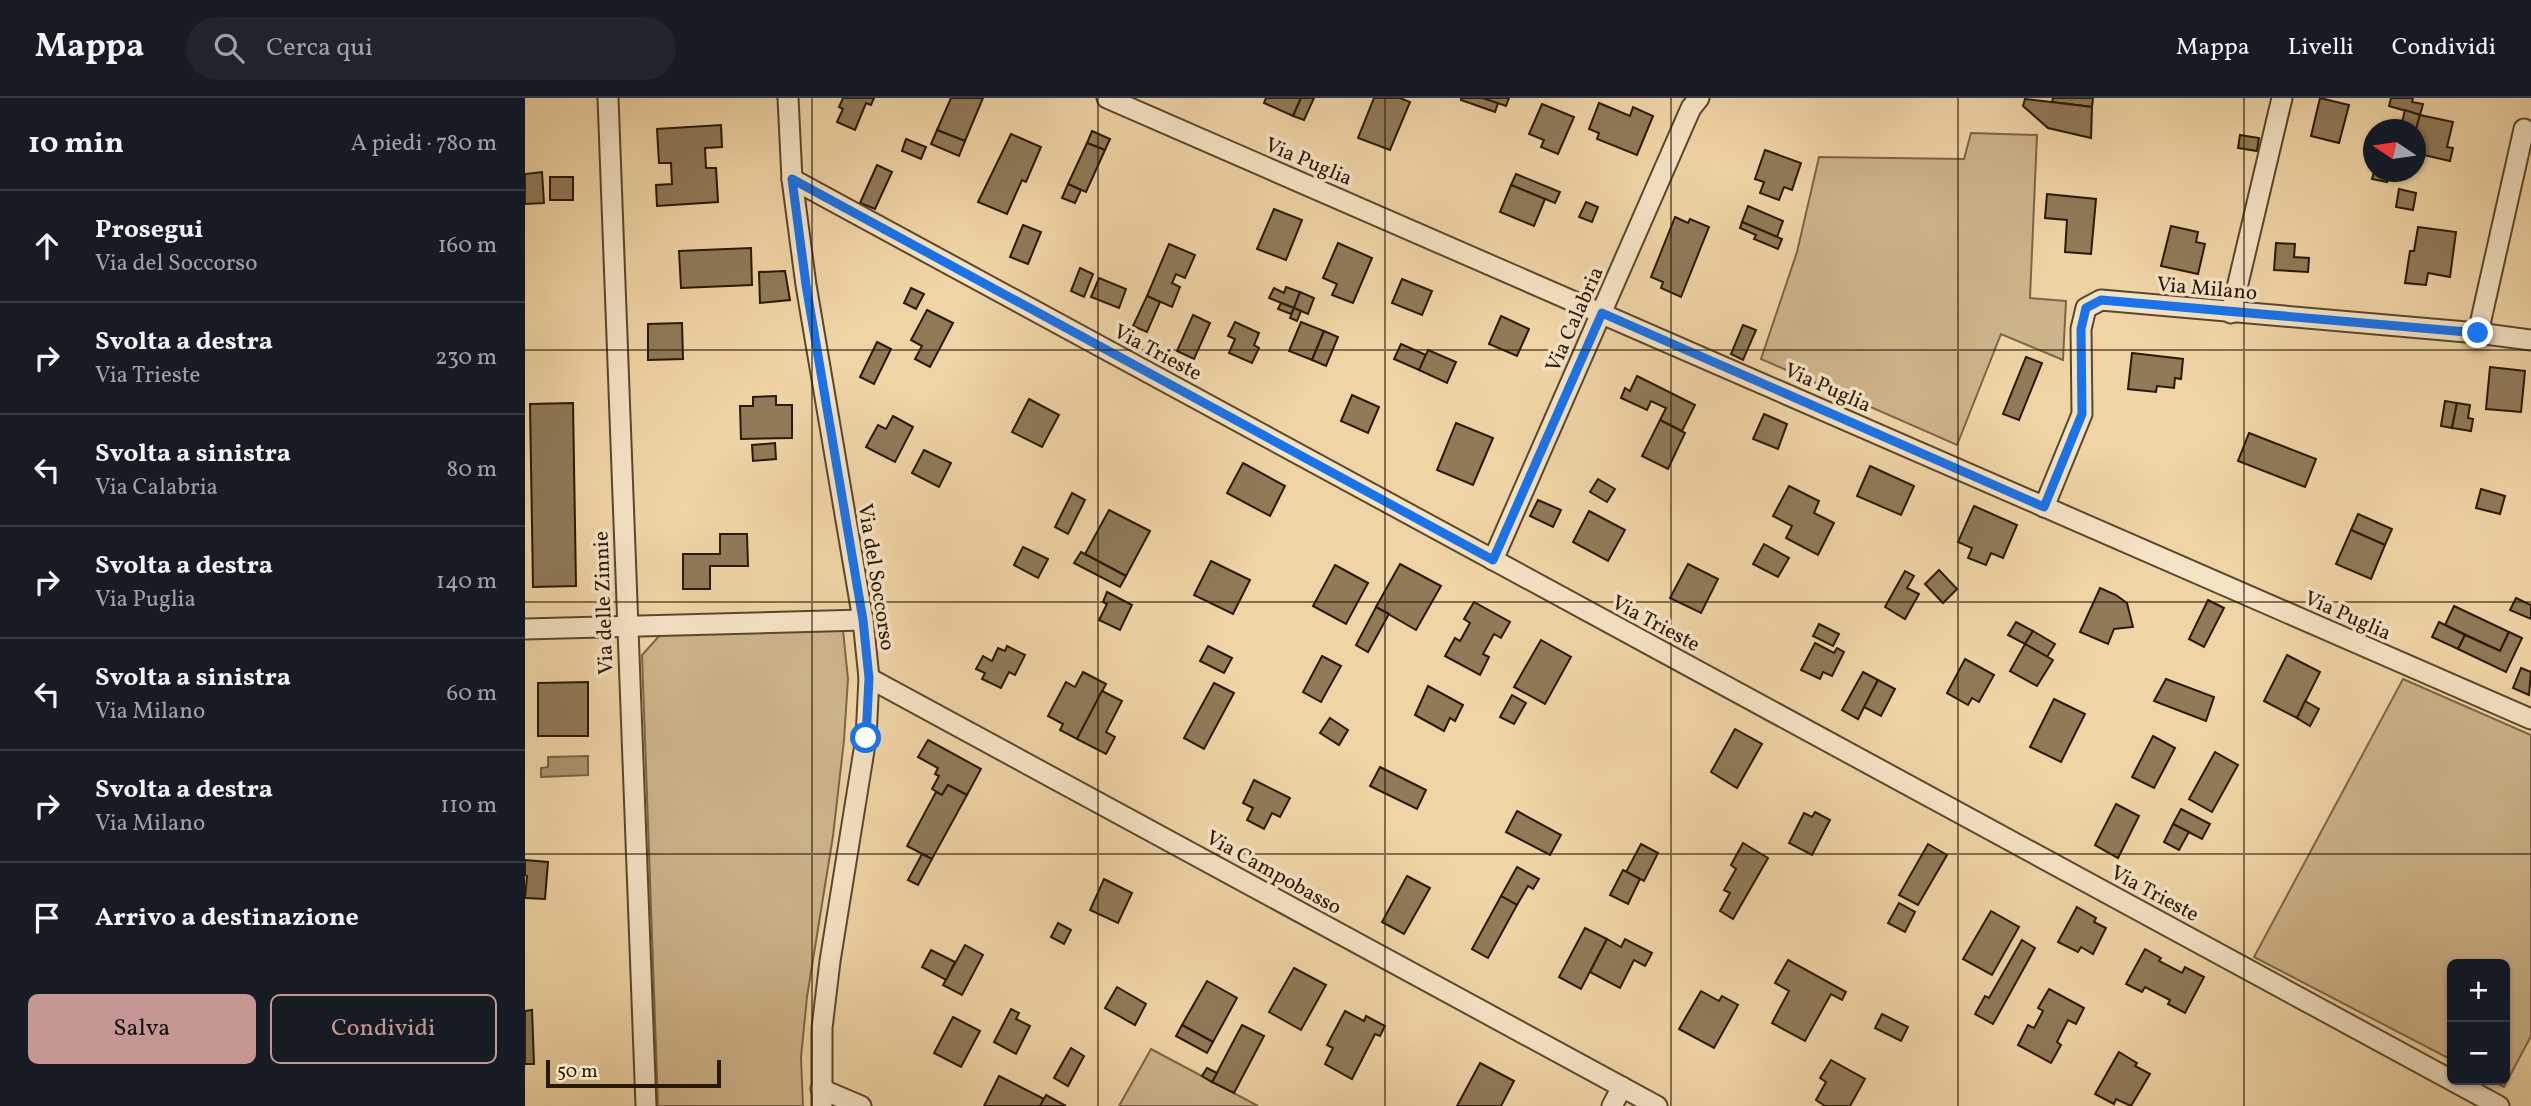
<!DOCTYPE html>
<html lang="it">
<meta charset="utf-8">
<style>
body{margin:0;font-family:Vollkorn,serif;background:#20242c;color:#f1f3f6}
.controls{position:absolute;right:21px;bottom:21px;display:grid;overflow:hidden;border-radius:10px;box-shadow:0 2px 5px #0004}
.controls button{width:63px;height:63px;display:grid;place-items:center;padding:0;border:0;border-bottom:2px solid #363941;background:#171b24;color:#f1f3f6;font:35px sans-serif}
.compass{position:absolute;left:1838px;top:21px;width:63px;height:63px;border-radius:50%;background:#171b24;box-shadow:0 2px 5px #0004;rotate:283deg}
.scale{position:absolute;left:21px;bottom:18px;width:175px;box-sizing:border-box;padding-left:7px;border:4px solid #281903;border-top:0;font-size:19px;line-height:24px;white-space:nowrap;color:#281903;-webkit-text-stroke:5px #f5e3c5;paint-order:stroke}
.stop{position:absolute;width:21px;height:21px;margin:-16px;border:5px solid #1a73e8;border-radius:50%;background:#fff}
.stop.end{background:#1a73e8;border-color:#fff;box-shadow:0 2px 7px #0008}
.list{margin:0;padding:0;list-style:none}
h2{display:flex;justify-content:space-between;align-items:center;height:91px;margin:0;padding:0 28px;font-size:30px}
h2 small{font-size:23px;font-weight:400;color:#9ea1a6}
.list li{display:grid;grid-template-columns:46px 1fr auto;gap:21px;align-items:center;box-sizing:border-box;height:112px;padding:0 28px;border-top:2px solid #363941}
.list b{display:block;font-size:26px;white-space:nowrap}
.list p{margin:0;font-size:23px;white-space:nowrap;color:#9ea1a6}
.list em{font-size:23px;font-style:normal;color:#9ea1a6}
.actions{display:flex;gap:14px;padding:21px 28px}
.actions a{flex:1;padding:16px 0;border:2px solid #c59692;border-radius:10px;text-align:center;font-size:24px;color:#c59692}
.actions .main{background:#c59692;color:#111}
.icon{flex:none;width:38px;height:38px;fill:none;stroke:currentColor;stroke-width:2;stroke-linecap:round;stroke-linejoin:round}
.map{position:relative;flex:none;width:2006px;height:1008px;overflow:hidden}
header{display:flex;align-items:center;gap:42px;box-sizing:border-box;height:98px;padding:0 35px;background:#171b24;border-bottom:2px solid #363941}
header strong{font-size:33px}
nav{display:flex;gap:38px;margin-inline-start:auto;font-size:24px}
.search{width:490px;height:63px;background:#20242c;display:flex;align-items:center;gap:18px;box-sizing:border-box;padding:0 24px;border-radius:38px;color:#9ea1a6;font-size:26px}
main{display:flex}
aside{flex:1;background:#171b24}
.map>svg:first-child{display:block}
</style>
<header>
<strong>Mappa</strong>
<div class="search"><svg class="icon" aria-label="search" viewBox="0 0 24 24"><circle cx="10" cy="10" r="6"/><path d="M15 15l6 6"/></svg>Cerca qui</div>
<nav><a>Mappa</a><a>Livelli</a><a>Condividi</a></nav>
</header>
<main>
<aside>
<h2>10 min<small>A piedi · 780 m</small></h2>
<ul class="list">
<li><svg class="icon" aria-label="ahead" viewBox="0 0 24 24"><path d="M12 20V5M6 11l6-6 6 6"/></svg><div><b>Prosegui</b><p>Via del Soccorso</p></div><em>160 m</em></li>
<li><svg class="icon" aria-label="right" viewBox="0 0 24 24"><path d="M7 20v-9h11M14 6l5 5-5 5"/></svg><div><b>Svolta a destra</b><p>Via Trieste</p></div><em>230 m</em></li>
<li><svg class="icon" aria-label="left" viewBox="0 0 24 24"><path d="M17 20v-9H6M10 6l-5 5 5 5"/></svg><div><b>Svolta a sinistra</b><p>Via Calabria</p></div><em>80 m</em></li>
<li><svg class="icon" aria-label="right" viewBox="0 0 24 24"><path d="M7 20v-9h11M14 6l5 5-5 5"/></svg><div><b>Svolta a destra</b><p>Via Puglia</p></div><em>140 m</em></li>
<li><svg class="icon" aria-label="left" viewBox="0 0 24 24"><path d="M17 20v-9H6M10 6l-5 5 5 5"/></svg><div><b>Svolta a sinistra</b><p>Via Milano</p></div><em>60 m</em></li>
<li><svg class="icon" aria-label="right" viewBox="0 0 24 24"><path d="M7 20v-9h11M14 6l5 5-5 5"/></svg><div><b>Svolta a destra</b><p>Via Milano</p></div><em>110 m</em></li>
<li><svg class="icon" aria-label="arrive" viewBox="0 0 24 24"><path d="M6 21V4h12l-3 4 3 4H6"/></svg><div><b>Arrivo a destinazione</b></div></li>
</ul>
<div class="actions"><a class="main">Salva</a><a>Condividi</a></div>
</aside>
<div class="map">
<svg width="2006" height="1008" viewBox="0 0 2006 1008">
<rect width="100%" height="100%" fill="#f0d4a6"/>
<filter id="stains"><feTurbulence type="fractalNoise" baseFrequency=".00286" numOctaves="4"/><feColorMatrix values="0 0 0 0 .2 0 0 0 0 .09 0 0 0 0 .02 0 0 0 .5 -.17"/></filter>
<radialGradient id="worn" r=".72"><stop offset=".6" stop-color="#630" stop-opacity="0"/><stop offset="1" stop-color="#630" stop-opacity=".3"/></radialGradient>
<!-- green -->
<g fill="#ceb48a" stroke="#7b6646" stroke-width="2">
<polygon points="1446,35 1512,37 1505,200 1541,203 1538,262 1476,236 1432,347 1236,261 1272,154 1294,59 1439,61"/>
<polygon points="318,532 323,581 319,642 308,738 282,899 276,959 278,1008 133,1008 117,557 135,537"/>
<polygon points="1878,581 2006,637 2006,938 1979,989 1965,982 1980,982 1980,866 1927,866 1927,962 1729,859"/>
<polygon points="626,951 733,1008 594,1008"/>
</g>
<!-- water -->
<polygon fill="#ac946f" stroke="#776344" stroke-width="2" points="63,658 63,677 16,679 16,670 23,669 23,659"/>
<!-- building -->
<g fill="#907a58" stroke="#281903" stroke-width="2">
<polygon points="318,0 349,0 346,7 341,5 330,32 312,24 318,11 314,9"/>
<polygon points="426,0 458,0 440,43 412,32"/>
<polygon points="741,0 776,0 768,18 739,5"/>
<polygon points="776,0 789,0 779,22 768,18"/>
<polygon points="849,0 875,0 885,4 865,52 833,40"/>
<polygon points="936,0 958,0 973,5 970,14 936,2"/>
<polygon points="958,0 984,0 981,8"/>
<polygon points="1528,0 1568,0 1567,9 1527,4"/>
<polygon points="1795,0 1824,7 1814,45 1786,38"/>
<polygon points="1866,0 1888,0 1887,4 1898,6 1895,17 1864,8"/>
<polygon points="1500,1 1567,9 1566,40 1523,30 1498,8"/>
<polygon points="1074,5 1105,18 1108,9 1128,18 1112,57 1072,41 1074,35 1064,31"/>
<polygon points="1017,6 1049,19 1033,56 1016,49 1019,42 1004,36"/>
<polygon points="1880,12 1895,17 1890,35 1890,32 1875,32"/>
<polygon points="1895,17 1928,24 1922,49 1928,50 1925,63 1890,55 1890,35"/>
<polygon points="196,27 197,49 180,50 181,70 191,70 193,104 132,108 131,87 147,86 146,65 134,65 132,31"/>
<polygon points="412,32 440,43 434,58 406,46"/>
<polygon points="567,33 585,41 580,52 562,45"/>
<polygon points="486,36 516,49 501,84 497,82 482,116 453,104"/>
<polygon points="1715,37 1734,40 1732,53 1713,50"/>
<polygon points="381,41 401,49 396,61 377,53"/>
<polygon points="562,45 580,52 561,94 543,86"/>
<polygon points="1240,52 1276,65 1267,92 1259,89 1254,102 1235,95 1239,84 1230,81"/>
<polygon points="352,67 367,74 350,111 335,105"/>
<polygon points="17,74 19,105 0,106 0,76"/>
<polygon points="1849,74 1864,74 1862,84 1847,81"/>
<polygon points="991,76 1035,94 1030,105 986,87"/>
<rect x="25" y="79" width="23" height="23"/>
<polygon points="543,86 556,92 550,105 537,100"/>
<polygon points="986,87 1020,101 1009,128 975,114"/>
<polygon points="1874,91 1891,95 1888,112 1871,109"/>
<polygon points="1522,96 1571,101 1566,156 1540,154 1542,122 1520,120"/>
<polygon points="1061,104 1073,109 1067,124 1054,119"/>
<polygon points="1223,108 1258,123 1252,139 1217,124"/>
<polygon points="749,111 777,122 761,162 732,151"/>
<polygon points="1150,119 1163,125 1165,121 1184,129 1156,199 1136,190 1138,184 1126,179"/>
<polygon points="1217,124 1257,141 1253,151 1229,141 1231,137 1215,130"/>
<polygon points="498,127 516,134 503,166 485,159"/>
<polygon points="1646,128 1673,134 1671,144 1680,146 1673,176 1636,168"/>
<polygon points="1893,129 1931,134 1925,179 1903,175 1901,187 1880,185 1885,153 1889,153"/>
<polygon points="813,145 847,160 828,205 807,197 812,186 798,180"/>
<polygon points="1751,145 1770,146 1769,159 1784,160 1783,174 1749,172"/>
<polygon points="644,146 670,157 660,180 651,176 647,185 655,189 647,209 622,198"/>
<polygon points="226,150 227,187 156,190 154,153"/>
<polygon points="555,170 568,176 559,199 546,193"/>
<polygon points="260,173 265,202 235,205 234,174"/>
<polygon points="574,180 601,191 594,210 566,199"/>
<polygon points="877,181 907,193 897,217 867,205"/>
<polygon points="761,189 775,194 769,210 744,200 749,190 759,195"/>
<polygon points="386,190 399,196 391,211 379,205"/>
<polygon points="775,194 789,200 783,216 769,210"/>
<polygon points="622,198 635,204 622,234 608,228"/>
<polygon points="756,205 769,210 766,216 753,211"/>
<polygon points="769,210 776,213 772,223 765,220"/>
<polygon points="402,212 428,225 405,269 390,261 397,248 386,242"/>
<polygon points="668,217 685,225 669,261 652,253"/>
<polygon points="976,218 1004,231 992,258 964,246"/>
<polygon points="710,224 734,235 729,247 734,250 727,265 704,255 710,241 703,238"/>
<polygon points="776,224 799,233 787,262 764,253"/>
<polygon points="157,225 158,261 123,262 123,226"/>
<polygon points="1218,227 1231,232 1218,262 1206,256"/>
<polygon points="799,233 813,239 801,268 787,262"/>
<polygon points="352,244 366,251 349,286 335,279"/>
<polygon points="876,246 901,257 894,272 869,261"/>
<polygon points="903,252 931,264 922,285 894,272"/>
<polygon points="1607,255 1658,261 1656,281 1650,280 1649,290 1632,288 1631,294 1603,291"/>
<polygon points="1501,259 1517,265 1494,322 1478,316"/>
<polygon points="1965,269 2000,273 1996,314 1961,311"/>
<polygon points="1112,278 1170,307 1157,333 1135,322 1141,310 1126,303 1122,312 1096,300 1100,290 1105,293"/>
<polygon points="827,297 854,309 843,335 816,323"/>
<polygon points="251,298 251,307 267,307 267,340 216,341 215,308 228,308 228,299"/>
<polygon points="504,301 534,317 517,349 487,334"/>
<polygon points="1920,303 1932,305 1927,330 1916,328"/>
<polygon points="48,305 51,488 8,489 5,306"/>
<polygon points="1932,305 1945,307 1943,320 1948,321 1946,333 1927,330"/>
<polygon points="1239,316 1262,326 1253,351 1228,341"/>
<polygon points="368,318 388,329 370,364 341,349 353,327 361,331"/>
<polygon points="1135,322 1160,335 1143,371 1117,358"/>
<polygon points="931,325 968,340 948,387 912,372"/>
<polygon points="1724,335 1791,361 1780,389 1713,363"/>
<polygon points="250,345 251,361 228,363 227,347"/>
<polygon points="399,352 426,365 414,389 387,375"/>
<polygon points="718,365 760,388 745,418 702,395"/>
<polygon points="1345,368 1389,388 1376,417 1332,398"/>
<polygon points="1073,381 1090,391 1082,404 1065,394"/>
<polygon points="1264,388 1294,403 1289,415 1309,425 1293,457 1261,440 1267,428 1248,418"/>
<polygon points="1956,391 1980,398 1975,416 1951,410"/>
<polygon points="547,395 560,402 543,436 530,429"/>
<polygon points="1013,402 1036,412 1028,429 1005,418"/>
<polygon points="1449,408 1492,427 1478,460 1466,455 1461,467 1443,460 1447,450 1433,444"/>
<polygon points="584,412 625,433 601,478 560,456"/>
<polygon points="1064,413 1100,432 1083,463 1048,444"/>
<polygon points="1833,416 1867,431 1860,447 1826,432"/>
<polygon points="1826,432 1860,447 1846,481 1811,466"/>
<polygon points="195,436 222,436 223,468 185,468 185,491 158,491 158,456 195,456"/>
<polygon points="1239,446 1264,460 1253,479 1228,466"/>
<polygon points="498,449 523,461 513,480 489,467"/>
<polygon points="556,454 601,478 595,489 549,465"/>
<polygon points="686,463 725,482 708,516 669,497"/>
<polygon points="875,466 916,488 891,532 851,509"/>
<polygon points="1163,466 1193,481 1176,515 1145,500"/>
<polygon points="810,467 843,485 821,526 788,508"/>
<polygon points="1414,472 1432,491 1418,505 1400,486"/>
<polygon points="1380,473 1389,478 1382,490 1394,496 1380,521 1360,509"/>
<polygon points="1575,490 1591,497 1602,505 1608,529 1589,531 1583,546 1555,534"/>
<polygon points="582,494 607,507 595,532 574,522 582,506 578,504"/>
<polygon points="1991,500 2006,507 2006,521 1985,512"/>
<polygon points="1683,502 1699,510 1679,549 1664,541"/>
<polygon points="949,504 985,524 976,540 969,536 958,556 964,559 955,577 920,558 930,540 935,543 945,525 939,521"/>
<polygon points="1929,508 1984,534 1975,553 1920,527"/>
<polygon points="851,509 864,516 843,554 831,547"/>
<polygon points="1491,524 1508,533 1500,546 1483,537"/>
<polygon points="1914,524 1940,537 1933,551 1907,539"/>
<polygon points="1294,526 1314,536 1308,548 1288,538"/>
<polygon points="1508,533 1530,546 1522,559 1500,546"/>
<polygon points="1984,534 1997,540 1981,574 1933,551 1940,537 1975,553"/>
<polygon points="1016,542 1046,559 1020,606 989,589"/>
<polygon points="1290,545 1309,555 1312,550 1319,554 1307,578 1298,574 1295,581 1276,572"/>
<polygon points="1500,546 1528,562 1512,588 1485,573"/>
<polygon points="482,548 500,557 490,577 484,574 476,590 457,581 460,575 451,571 458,558 467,563 473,550 480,553"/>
<polygon points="683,548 707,560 699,575 675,563"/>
<polygon points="1762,557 1795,574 1772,620 1739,603"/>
<polygon points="797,558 816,568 796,604 778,594"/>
<polygon points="1440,561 1469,577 1454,604 1447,600 1443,607 1422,595"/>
<polygon points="1996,570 2006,574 2004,597 1988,590"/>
<polygon points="558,574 581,586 552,641 535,632 538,626 523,618 541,584 550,589"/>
<polygon points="1338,574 1353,582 1333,621 1317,612"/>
<polygon points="1641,581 1689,599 1681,623 1629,603"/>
<polygon points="1353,582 1370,591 1356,618 1339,609"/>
<polygon points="63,584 63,638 13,638 13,585"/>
<polygon points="689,585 709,595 679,651 659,640"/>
<polygon points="903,588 938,607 930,623 925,620 919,633 890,617"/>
<polygon points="577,593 597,603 581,634 590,639 581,656 552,641"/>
<polygon points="987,597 1001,605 989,626 975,619"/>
<polygon points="1529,601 1560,616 1536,664 1505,649"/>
<polygon points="1780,603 1794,611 1785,628 1772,620"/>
<polygon points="805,620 823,632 814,647 795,635"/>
<polygon points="1210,631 1237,646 1212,690 1186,674"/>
<polygon points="1628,638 1650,650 1629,690 1607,679"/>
<polygon points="403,642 456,671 442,697 423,687 417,697 407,691 414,678 410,676 413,670 393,659"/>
<polygon points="1690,654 1713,667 1687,714 1664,701"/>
<polygon points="855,669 901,692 892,711 845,688"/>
<polygon points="729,682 765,700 755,719 747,715 739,731 722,722 728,710 718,705"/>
<polygon points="423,687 442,697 407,761 382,748 411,694 417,697"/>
<polygon points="1591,706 1614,718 1593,760 1570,747"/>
<polygon points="1656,711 1685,726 1677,741 1648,726"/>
<polygon points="992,713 1036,737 1025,757 981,734"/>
<polygon points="1290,714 1305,722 1287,757 1264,745 1279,715 1287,719"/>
<polygon points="1648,726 1664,734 1654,752 1639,744"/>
<polygon points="1218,745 1243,760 1208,821 1195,813 1205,795 1199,792 1211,771 1206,767"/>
<polygon points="1116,746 1133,755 1119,783 1101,774"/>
<polygon points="1403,746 1422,757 1393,807 1374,797"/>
<polygon points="397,756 407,761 393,787 383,782"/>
<polygon points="0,762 23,764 20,801 0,800 2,778 0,777"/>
<polygon points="992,769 1014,781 1008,791 1003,788 992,807 976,798"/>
<polygon points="1098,772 1115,781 1103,806 1085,797"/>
<polygon points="882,778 905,790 879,836 857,824"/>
<polygon points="579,781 607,795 593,825 565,812"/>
<polygon points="976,798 992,807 963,860 947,851"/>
<polygon points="1374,805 1390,814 1380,834 1363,825"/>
<polygon points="1552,809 1571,820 1569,824 1581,830 1568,856 1556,849 1553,854 1533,844"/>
<polygon points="1466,813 1494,829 1467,877 1438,861"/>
<polygon points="533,825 546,832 539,846 526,839"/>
<polygon points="1060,830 1082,841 1056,891 1034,879"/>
<polygon points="1082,841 1096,849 1100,841 1127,855 1120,868 1109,862 1095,890 1065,874"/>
<polygon points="1497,842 1510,850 1468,926 1450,916 1460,898 1464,900"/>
<polygon points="440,847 458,857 437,897 418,887"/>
<polygon points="1620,851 1636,860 1634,863 1657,875 1660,869 1679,879 1660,915 1643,906 1645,902 1620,889 1617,894 1601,886"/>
<polygon points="406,852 430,864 421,882 397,869"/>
<polygon points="1263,862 1321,894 1317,902 1306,896 1280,943 1247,925 1264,893 1250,885"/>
<polygon points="769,870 801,887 776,932 744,914"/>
<polygon points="682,883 712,900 688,944 657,927"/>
<polygon points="592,889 621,906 610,927 580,910"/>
<polygon points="1524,891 1559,910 1551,926 1543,922 1532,944 1536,947 1526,965 1493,947 1503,927 1509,930 1518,913 1513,910"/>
<polygon points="1176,893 1194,903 1197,898 1213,907 1189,950 1154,931"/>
<polygon points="486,911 494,915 491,921 505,928 491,956 469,944"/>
<polygon points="7,912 9,966 0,966 0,913"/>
<polygon points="820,913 839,923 841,918 860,928 855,938 850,936 827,981 800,966 808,950 802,947"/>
<polygon points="1357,916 1383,929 1376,943 1350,930"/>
<polygon points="428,919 455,933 436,969 409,955"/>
<polygon points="657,927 688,944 682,955 651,938"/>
<polygon points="717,927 739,938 709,995 687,984"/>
<polygon points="546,950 559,958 543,988 529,980"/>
<polygon points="1594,954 1612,965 1610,968 1625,976 1606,1008 1591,1001 1589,1006 1570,996"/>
<polygon points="1306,962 1340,981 1325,1008 1300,1008 1291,1002 1301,984 1295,980"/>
<polygon points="955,965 989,983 976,1008 932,1008"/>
<polygon points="682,970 692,975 687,984 677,978"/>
<polygon points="474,978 519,1001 515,1008 459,1008"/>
<polygon points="521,997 541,1008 515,1008"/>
</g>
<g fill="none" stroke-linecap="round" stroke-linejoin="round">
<defs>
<g id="street">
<polyline points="83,0 121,1008"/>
<polyline points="263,0 267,81 281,187 338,522 344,580 341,640 305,863 297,930 297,1008"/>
<polyline points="582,0 2006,621"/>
<polyline points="267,81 1974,1008"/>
<polyline points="1706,215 1757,0"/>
<polyline points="1953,235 1999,31"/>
<polyline points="1519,409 1557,316 1556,231 1561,210 1576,202 1953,235 2006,242"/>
<polyline points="968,462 1166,10 1174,0"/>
<polyline points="0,531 338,522"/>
<polyline points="344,580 1132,1008"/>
<polyline points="296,991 336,1008"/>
<polyline points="1087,1008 1097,989"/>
</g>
</defs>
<!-- street casing -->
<use href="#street" stroke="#5a482c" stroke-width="23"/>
<!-- street -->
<use href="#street" stroke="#f5e3c5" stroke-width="19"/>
</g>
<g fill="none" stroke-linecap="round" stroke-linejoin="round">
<!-- route -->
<polyline stroke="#1a73e8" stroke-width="9" points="341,640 344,580 338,522 281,187 267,81 968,462 1077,215 1519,409 1557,316 1556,231 1561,210 1576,202 1953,235"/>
</g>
<!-- grid -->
<path fill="none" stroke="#281903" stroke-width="2" stroke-opacity="0.55" d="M 287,0 L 287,1008M 573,0 L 573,1008M 860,0 L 860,1008M 1146,0 L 1146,1008M 1433,0 L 1433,1008M 1719,0 L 1719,1008M 0,252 L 2006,252M 0,504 L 2006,504M 0,756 L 2006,756"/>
<g text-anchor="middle" stroke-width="7" stroke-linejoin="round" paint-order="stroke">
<!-- street labels -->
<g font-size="21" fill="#281903" stroke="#f5e3c5">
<text transform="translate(784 63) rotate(23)" y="7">Via Puglia</text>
<text transform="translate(1682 190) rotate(5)" y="7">Via Milano</text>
<text transform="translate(1049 221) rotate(-66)" y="7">Via Calabria</text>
<text transform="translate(633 254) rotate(28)" y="7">Via Trieste</text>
<text transform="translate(1303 289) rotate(24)" y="7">Via Puglia</text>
<text transform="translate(352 479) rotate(81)" y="7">Via del Soccorso</text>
<text transform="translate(78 505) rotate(-92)" y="7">Via delle Zinnie</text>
<text transform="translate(1823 517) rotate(24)" y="7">Via Puglia</text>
<text transform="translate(1131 525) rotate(28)" y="7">Via Trieste</text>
<text transform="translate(749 774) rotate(29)" y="7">Via Campobasso</text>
<text transform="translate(1630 795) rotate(28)" y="7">Via Trieste</text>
</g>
</g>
<rect width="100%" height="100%" filter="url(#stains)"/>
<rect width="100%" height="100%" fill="url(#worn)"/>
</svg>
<div class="controls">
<button>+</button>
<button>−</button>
</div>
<svg class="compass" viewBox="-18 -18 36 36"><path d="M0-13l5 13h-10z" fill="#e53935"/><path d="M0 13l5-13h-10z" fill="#9ea1a6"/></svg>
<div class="scale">50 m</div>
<div class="stop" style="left:341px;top:640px"></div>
<div class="stop end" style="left:1953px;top:235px"></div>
</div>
</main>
